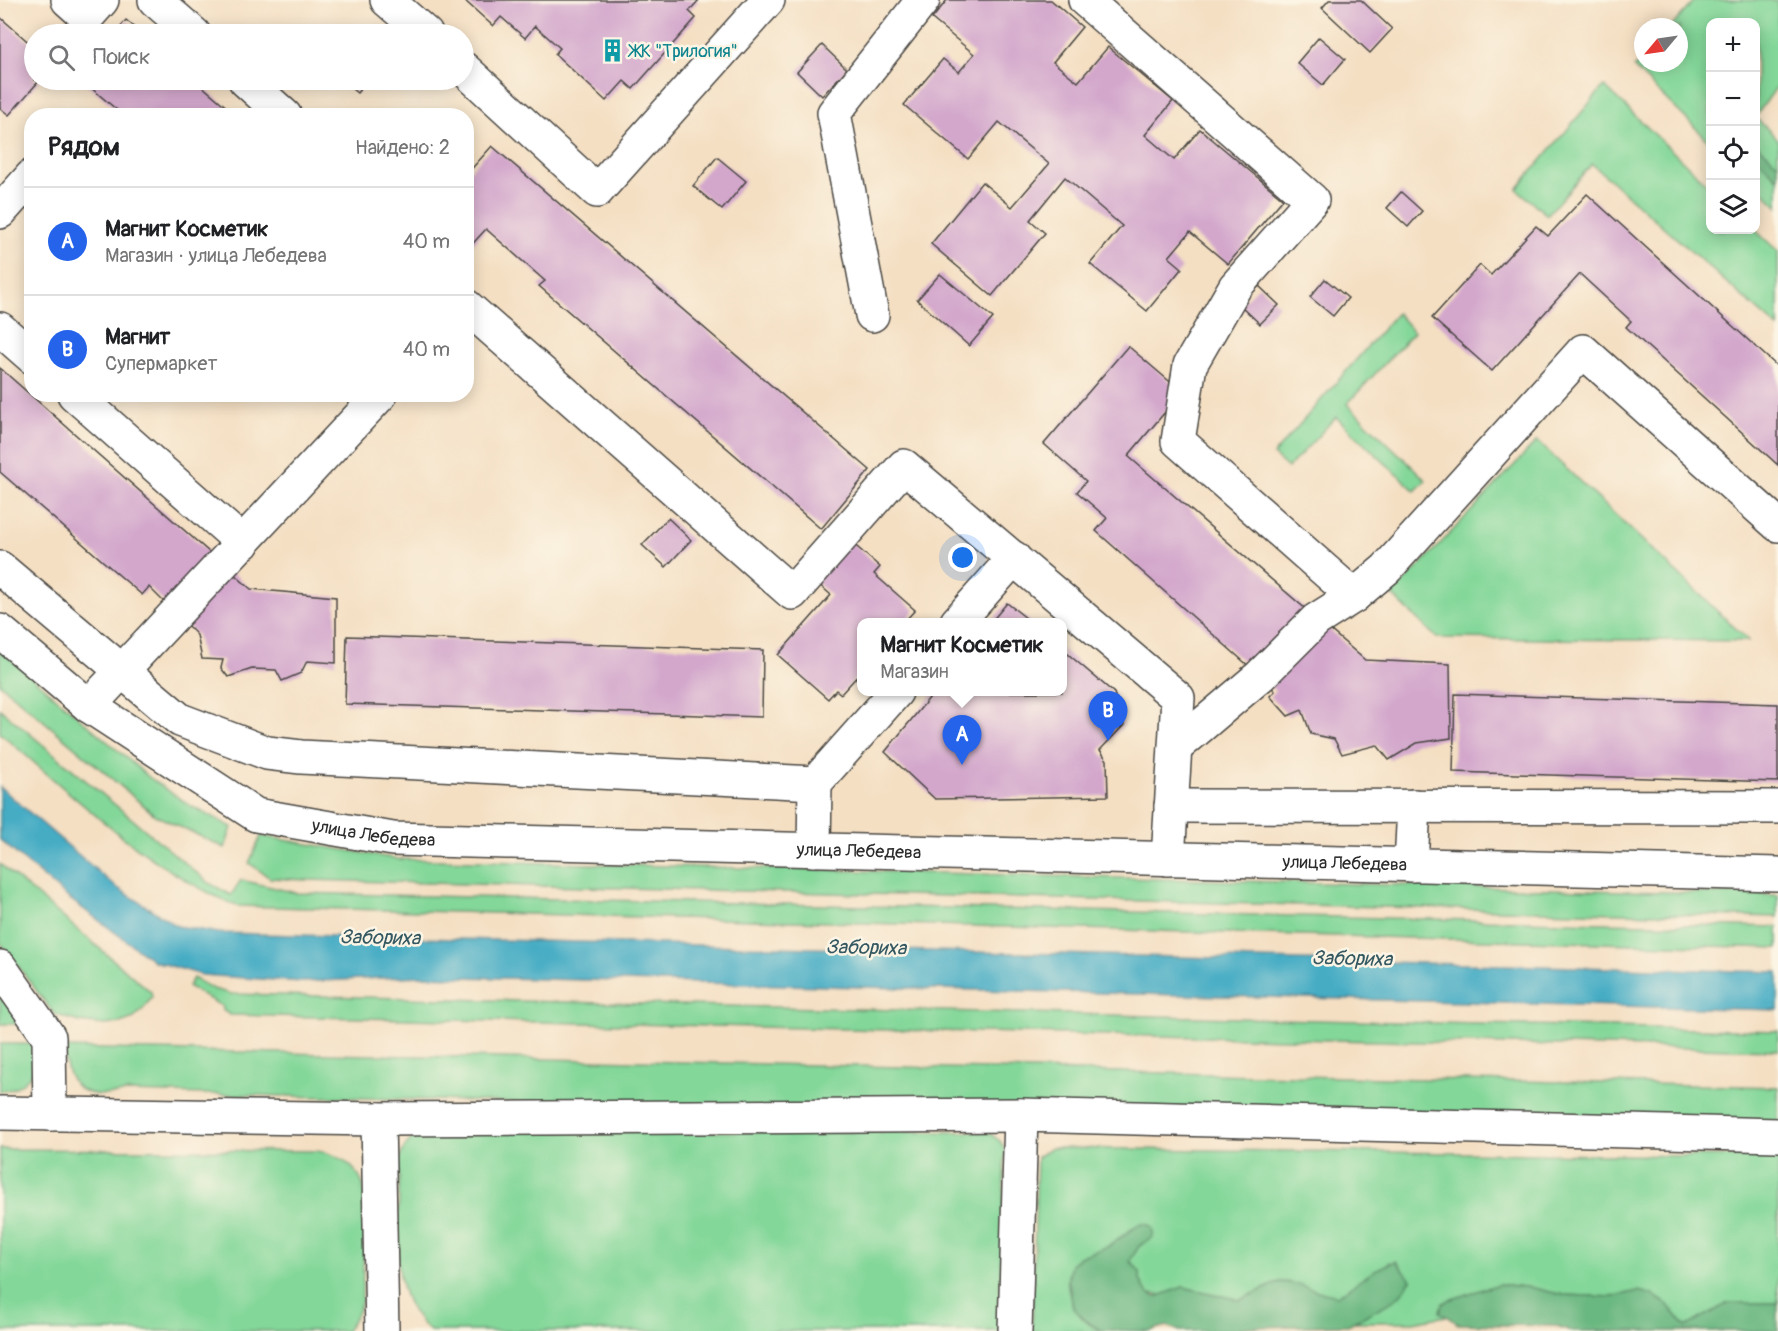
<!DOCTYPE html>
<html lang="ru">
<meta charset="utf-8">
<style>
body{margin:0;font-family:Pangolin,sans-serif;background:#f6f6f6;color:#202124}
.controls{position:absolute;right:18px;top:18px;display:grid;overflow:hidden;border-radius:12px;box-shadow:0 3px 15px #0003}
.controls button{width:54px;height:54px;display:grid;place-items:center;padding:0;border:0;border-bottom:2px solid #e0e0e0;background:#fff;color:#202124;font:30px sans-serif}
.compass{position:absolute;left:1634px;top:18px;width:54px;height:54px;border-radius:50%;background:#fff;box-shadow:0 3px 15px #0003;rotate:241deg}
.you{position:absolute;left:963px;top:558px;width:21px;height:21px;margin:-15px;border:4px solid #fff;border-radius:50%;background:#1a73e8;box-shadow:0 0 0 9px #1a73e833}
.badge{display:grid;place-items:center;width:39px;height:39px;border-radius:50%;background:#2563eb;color:#fff;font-size:20px;font-weight:700}
.pin{position:absolute;translate:-50% -50px;filter:drop-shadow(0 2px 3px #0008)}
.pin::after{content:'';position:absolute;top:32px;width:21px;height:18px;background:inherit;clip-path:polygon(0 0,100% 0,50% 100%)}
.popup{position:absolute;left:857px;top:618px;width:210px;height:78px;box-sizing:border-box;display:grid;place-content:center;border-radius:12px;background:#fff;filter:drop-shadow(0 2px 4px #0005);font-size:20px;white-space:nowrap;color:#757577}
.popup b{font-size:22px;color:#202124}
.popup::after{content:'';position:absolute;left:50%;top:100%;margin-left:-12px;border:12px solid transparent;border-top-color:#fff}
.list{margin:0;padding:0;list-style:none}
h2{display:flex;justify-content:space-between;align-items:center;height:78px;margin:0;padding:0 24px;font-size:26px}
h2 small{font-size:20px;font-weight:400;color:#757577}
.list li{display:grid;grid-template-columns:39px 1fr auto;gap:18px;align-items:center;box-sizing:border-box;height:108px;padding:0 24px;border-top:2px solid #e0e0e0}
.list b{display:block;font-size:22px;white-space:nowrap}
.list p{margin:0;font-size:20px;white-space:nowrap;color:#757577}
.list em{font-size:20px;font-style:normal;color:#757577}
.icon{flex:none;width:33px;height:33px;fill:none;stroke:currentColor;stroke-width:2;stroke-linecap:round;stroke-linejoin:round}
.map{position:relative;flex:none;width:1778px;height:1331px;overflow:hidden}
.search{position:absolute;background:#fff;box-shadow:0 3px 15px #0003;left:24px;top:24px;width:450px;height:66px;display:flex;align-items:center;gap:15px;box-sizing:border-box;padding:0 21px;border-radius:33px;color:#757577;font-size:22px}
.panel{position:absolute;background:#fff;box-shadow:0 3px 15px #0003;left:24px;top:108px;width:450px;height:294px;border-radius:24px}
.map>svg:first-child{display:block}
</style>
<div class="map">
<svg width="1778" height="1331" viewBox="0 0 1778 1331">
<rect width="100%" height="100%" fill="#fcf5e5"/>
<filter id="ink" filterUnits="userSpaceOnUse"><feTurbulence type="fractalNoise" baseFrequency=".0167" numOctaves="2"/><feDisplacementMap in="SourceGraphic" scale="12" xChannelSelector="R" yChannelSelector="G"/><feConvolveMatrix kernelMatrix="1 2 1 2 8 2 1 2 1" color-interpolation-filters="sRGB"/></filter>
<filter id="wash" filterUnits="userSpaceOnUse"><feTurbulence type="fractalNoise" baseFrequency=".008" numOctaves="4" result="noise"/><feDisplacementMap in="SourceGraphic" scale="24" xChannelSelector="R" yChannelSelector="G"/><feGaussianBlur stdDeviation="1.35" result="paint"/><feColorMatrix in="noise" values="0 0 0 0 0 0 0 0 0 0 0 0 0 0 0 0 0 1.4 0 .05"/><feComposite in="paint" operator="in"/></filter>
<g filter="url(#wash)">
<rect width="100%" height="100%" fill="#f4dfc3"/>
<!-- green -->
<g fill="#83d799" stroke="#578162" stroke-width="1.5">
<polygon points="1695,0 1778,0 1778,85 1756,116 1756,22 1710,22 1710,142 1634,68 1643,58 1643,63 1679,63 1679,27 1671,27"/>
<polygon points="1604,86 1710,187 1710,230 1755,230 1778,251 1778,328 1592,164 1547,215 1517,189"/>
<polygon points="1756,118 1778,139 1778,207 1756,185"/>
<polygon points="1397,313 1414,332 1347,404 1426,480 1415,491 1336,417 1288,468 1273,455"/>
<polygon points="1537,441 1749,641 1437,638 1392,595"/>
<polygon points="0,650 150,778 191,806 232,827 225,848 155,815 0,684"/>
<path d="M 0,709 L 209,883 L 231,895 L 241,880 L 297,893 L 1778,927 L 1778,948 L 237,906 C 146,868 74,796 0,733 Z"/>
<polygon points="261,836 398,859 1778,895 1778,917 306,880 270,878 249,863"/>
<polygon points="0,864 151,992 152,997 144,1008 134,1018 120,1023 105,1025 79,1022 54,1014 0,942"/>
<polygon points="193,978 213,989 232,994 1778,1031 1778,1050 230,1015 222,1010 223,1007 188,986"/>
<polygon points="0,990 22,1024 0,1024"/>
<path d="M 0,1044 L 39,1044 C 45,1066 21,1092 0,1091 Z"/>
<path d="M 64,1048 L 1778,1087 L 1778,1135 L 127,1092 C 87,1100 66,1092 64,1048 Z"/>
<path d="M 425,1131 L 988,1132 L 1000,1141 L 1005,1149 L 999,1331 L 430,1331 C 389,1299 398,1239 399,1193 C 400,1181 397,1163 402,1152 C 407,1141 415,1136 425,1131 Z"/>
<path d="M 1051,1148 L 1778,1157 L 1778,1303 L 1728,1303 L 1686,1327 L 1667,1304 L 1653,1295 L 1638,1291 L 1613,1297 L 1563,1295 L 1533,1288 L 1500,1284 L 1442,1304 L 1440,1312 L 1446,1316 L 1413,1322 L 1355,1322 L 1401,1294 L 1411,1280 L 1390,1262 L 1337,1296 C 1316,1294 1300,1281 1279,1282 L 1240,1300 L 1183,1287 L 1163,1295 L 1148,1294 L 1140,1280 L 1140,1272 L 1130,1260 L 1139,1246 L 1146,1242 L 1147,1224 C 1129,1225 1119,1242 1103,1249 C 1093,1254 1076,1254 1071,1266 C 1060,1290 1078,1327 1106,1331 L 1032,1331 L 1037,1157 Z"/>
<path d="M 0,1149 L 318,1151 C 337,1154 354,1164 362,1182 C 368,1195 362,1279 362,1300 L 357,1314 L 346,1331 L 4,1331 L 0,1325 Z"/>
</g>
<!-- forest -->
<g fill="#6ab881" stroke="#4a7256" stroke-width="1.5">
<polygon points="1756,143 1778,164 1778,179 1756,157"/>
<path d="M 1140,1224 L 1147,1224 L 1153,1229 L 1153,1237 L 1139,1246 L 1130,1261 L 1140,1272 L 1140,1280 L 1148,1294 L 1156,1297 L 1183,1287 L 1240,1300 L 1279,1282 C 1300,1281 1316,1293 1337,1296 L 1377,1269 L 1396,1261 L 1411,1280 L 1401,1294 L 1393,1301 L 1348,1325 L 1249,1327 L 1224,1331 L 1180,1331 L 1167,1326 L 1149,1331 L 1101,1330 L 1088,1323 L 1073,1308 L 1068,1279 L 1071,1265 L 1082,1256 L 1109,1246 Z"/>
<polygon points="1499,1284 1533,1288 1563,1295 1613,1297 1638,1291 1653,1295 1667,1304 1686,1327 1728,1303 1778,1303 1778,1331 1571,1331 1557,1326 1458,1324 1440,1312 1442,1304 1449,1300"/>
</g>
<!-- water -->
<polygon fill="#45acc4" stroke="#386c78" stroke-width="1.5" points="0,787 116,887 177,926 219,933 1778,972 1778,1010 421,976 303,982 202,975 154,961 67,897 0,840"/>
<g id="blocks">
<!-- building -->
<g fill="#d3a7cc">
<polygon points="464,0 699,0 689,11 696,18 633,89 624,81 606,101 555,54 560,48 535,26 525,38 501,17 493,26"/>
<polygon points="947,0 1051,0 1082,27 1053,62 1078,82 1108,47 1173,101 1145,135 1174,160 1200,129 1283,199 1228,264 1190,232 1169,257 1182,268 1147,311 1090,264 1122,226 1065,177 1030,220 1045,233 992,296 931,244 982,182 1012,207 1049,164 999,122 968,159 904,105 943,59 959,72 974,54 932,19"/>
<polygon points="1329,0 1361,0 1392,29 1370,53 1322,8"/>
<polygon points="0,17 34,47 34,80 40,80 9,115 0,108"/>
<polygon points="126,20 143,34 114,34"/>
<polygon points="373,27 382,34 367,34"/>
<polygon points="1319,37 1345,59 1323,85 1297,63"/>
<polygon points="822,45 847,69 822,96 797,72"/>
<polygon points="82,80 195,80 237,116 124,116"/>
<polygon points="341,80 368,80 357,93"/>
<polygon points="492,146 870,470 821,529 539,286 545,281 486,229 466,251 466,175"/>
<polygon points="717,157 746,181 722,210 693,186"/>
<polygon points="1401,192 1422,211 1408,227 1387,208"/>
<polygon points="1587,194 1778,367 1778,465 1626,327 1631,321 1580,274 1492,371 1432,318 1480,265 1491,275 1536,226 1548,236"/>
<polygon points="940,274 993,318 969,346 917,300"/>
<polygon points="1325,279 1348,298 1333,316 1310,297"/>
<polygon points="1259,286 1279,305 1260,324 1240,305"/>
<polygon points="1128,346 1182,392 1128,456 1365,660 1450,664 1451,738 1417,743 1389,760 1377,745 1342,754 1334,739 1311,734 1302,710 1288,716 1270,696 1275,691 1260,676 1096,531 1107,518 1077,492 1086,481 1044,444"/>
<polygon points="0,368 251,589 336,597 336,663 307,661 301,673 282,681 276,670 252,669 228,677 221,668 223,660 202,659 197,635 149,587 142,595 0,472"/>
<polygon points="668,518 691,540 666,567 642,545"/>
<polygon points="850,541 880,567 874,574 915,610 904,622 862,622 862,671 841,694 836,690 828,699 778,655 831,595 815,581"/>
<polygon points="1007,603 1031,622 991,622"/>
<polygon points="347,636 763,650 762,717 345,704"/>
<polygon points="1062,649 1114,693 1124,725 1100,750 1107,760 1108,796 935,799 885,752 934,692 1062,692"/>
<polygon points="1455,694 1778,704 1778,782 1453,772"/>
</g>
</g>
</g>
<g filter="url(#ink)">
<use href="#blocks" fill-opacity="0" stroke="#494642" stroke-width="1.5"/>
<g fill="none" stroke-linecap="round" stroke-linejoin="round">
<defs>
<g id="minor">
<polyline points="68,0 87,17 102,0"/>
<polyline points="155,0 194,34"/>
<polyline points="387,0 426,34"/>
<polyline points="1085,0 1312,200 1235,287 1190,365 1178,441 1354,596"/>
<polyline points="464,69 597,191 768,0"/>
<polyline points="245,80 285,116"/>
<polyline points="0,212 32,176"/>
<polyline points="466,306 792,593 904,466 1178,698 1168,859"/>
<polyline points="872,315 834,113 923,0"/>
<polyline points="0,329 32,357"/>
<polyline points="74,394 243,543"/>
<polyline points="0,568 180,720 267,753 301,757 815,783 814,850"/>
<polyline points="957,622 1014,558"/>
<path id="s1" d="M 0,631 L 89,706 L 256,815 L 393,839 L 1778,874"/>
<polyline points="89,706 381,394"/>
<polyline points="1175,748 1260,676 1316,620 1354,596 1386,569 1583,351 1778,525"/>
<polyline points="815,783 896,692"/>
<polyline points="1171,806 1778,807"/>
<polyline points="1411,865 1414,806"/>
<polyline points="0,967 49,1037 50,1114"/>
<polyline points="0,1113 378,1119 1021,1115 1778,1135"/>
<polyline points="378,1119 382,1331"/>
<polyline points="1015,1331 1021,1115"/>
</g>
</defs>
<!-- minor casing -->
<use href="#minor" stroke="#494642" stroke-width="36"/>
<!-- minor -->
<use href="#minor" stroke="#fff" stroke-width="33"/>
</g>
</g>
<!-- icons -->
<defs>
<symbol id="building-bare" viewBox="-9 -9 18 18"><path d="M-4-6H4V6H1V3H-1V6H-4ZM-2.5-4.3h1.7v1.8h-1.7ZM.8-4.3h1.7v1.8H.8ZM-2.5-1h1.7V.8h-1.7ZM.8-1h1.7V.8H.8Z" fill="#0f9aa8" stroke="#fcf5e5" stroke-width="2.5" paint-order="stroke"/></symbol>
</defs>
<g fill-rule="evenodd">
<use href="#building-bare" x="596" y="34" width="33" height="33"/>
</g>
<g text-anchor="middle" stroke-width="5" stroke-linejoin="round" paint-order="stroke">
<!-- culture labels -->
<g font-size="18" fill="#0d838f" stroke="#fcf5e5" text-anchor="start">
<text x="630" y="57">ЖК "Трилогия"</text>
</g>
<!-- street labels -->
<g font-size="18" fill="#2b2b2b" stroke="#fcf5e5">
<text dy="6" stroke="none"><textPath href="#s1" startOffset="435">улица Лебедева</textPath></text>
<text dy="6" stroke="none"><textPath href="#s1" startOffset="921">улица Лебедева</textPath></text>
<text dy="6" stroke="none"><textPath href="#s1" startOffset="1407">улица Лебедева</textPath></text>
</g>
<!-- water labels -->
<g font-size="20" font-style="italic" fill="#345861" stroke="#fcf5e5">
<text transform="translate(380 937) rotate(1)" y="7">Забориха</text>
<text transform="translate(866 947) rotate(1)" y="7">Забориха</text>
<text transform="translate(1352 958) rotate(1)" y="7">Забориха</text>
</g>
</g>
</svg>
<div class="controls">
<button>+</button>
<button>−</button>
<button><svg class="icon" aria-label="locate" viewBox="0 0 24 24"><circle cx="12" cy="12" r="6"/><path d="M12 2v4M12 18v4M2 12h4M18 12h4"/></svg></button>
<button><svg class="icon" aria-label="layers" viewBox="0 0 24 24"><path d="M12 4l9 5-9 5-9-5zM3 14l9 5 9-5"/></svg></button>
</div>
<svg class="compass" viewBox="-18 -18 36 36"><path d="M0-13l5 13h-10z" fill="#e53935"/><path d="M0 13l5-13h-10z" fill="#757577"/></svg>
<div class="you"></div>
<div class="pin badge" style="left:962px;top:765px">A</div>
<div class="popup"><b>Магнит Косметик</b>Магазин</div>
<div class="pin badge" style="left:1108px;top:741px">B</div>
<div class="search"><svg class="icon" aria-label="search" viewBox="0 0 24 24"><circle cx="10" cy="10" r="6"/><path d="M15 15l6 6"/></svg>Поиск</div>
<section class="panel">
<h2>Рядом<small>Найдено: 2</small></h2>
<ul class="list">
<li><span class="badge">A</span><div><b>Магнит Косметик</b><p>Магазин · улица Лебедева</p></div><em>40 m</em></li>
<li><span class="badge">B</span><div><b>Магнит</b><p>Супермаркет</p></div><em>40 m</em></li>
</ul>
</section>
</div>
